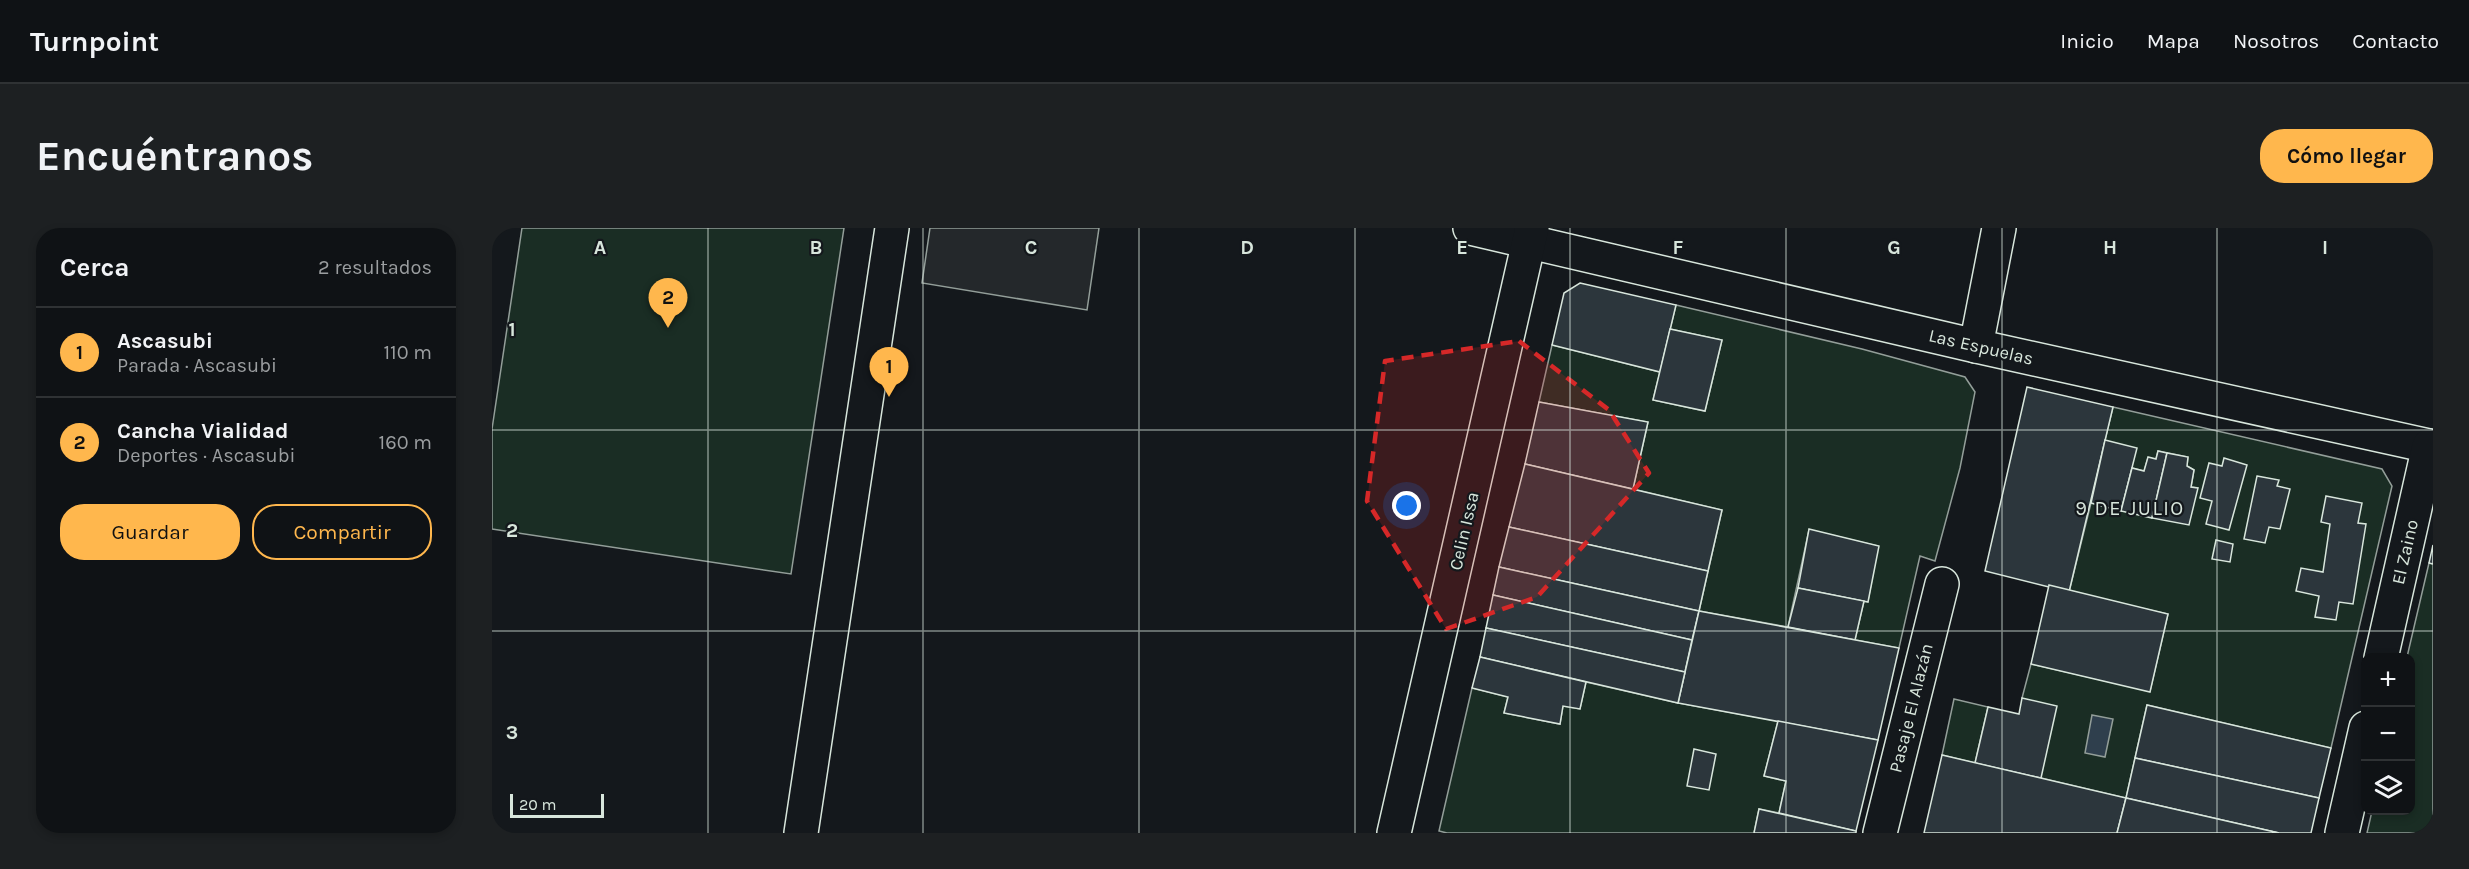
<!DOCTYPE html>
<html lang="es">
<meta charset="utf-8">
<style>
body{margin:0;font-family:Karla,sans-serif;background:#1d2022;color:#f1f3f6}
.controls{position:absolute;right:18px;bottom:18px;display:grid;overflow:hidden;border-radius:12px;box-shadow:0 3px 9px #0003}
.controls button{width:54px;height:54px;display:grid;place-items:center;padding:0;border:0;border-bottom:2px solid #2f3234;background:#0f1215;color:#f1f3f6;font:30px sans-serif}
.scale{position:absolute;left:18px;bottom:15px;width:94px;box-sizing:border-box;padding-left:6px;border:3px solid #d8e6dc;border-top:0;font-size:16px;line-height:21px;white-space:nowrap;color:#d8e6dc;-webkit-text-stroke:4px #14181c;paint-order:stroke}
.you{position:absolute;left:915px;top:278px;width:21px;height:21px;margin:-15px;border:4px solid #fff;border-radius:50%;background:#1a73e8;box-shadow:0 0 0 9px #1a73e833}
.badge{display:grid;place-items:center;width:39px;height:39px;border-radius:50%;background:#ffb74d;color:#111;font-size:20px;font-weight:700}
.pin{position:absolute;translate:-50% -50px;filter:drop-shadow(0 2px 3px #0008)}
.pin::after{content:'';position:absolute;top:32px;width:21px;height:18px;background:inherit;clip-path:polygon(0 0,100% 0,50% 100%)}
.list{margin:0;padding:0;list-style:none}
h2{display:flex;justify-content:space-between;align-items:center;height:78px;margin:0;padding:0 24px;font-size:26px}
h2 small{font-size:20px;font-weight:400;color:#9b9ea0}
.list li{display:grid;grid-template-columns:39px 1fr auto;gap:18px;align-items:center;box-sizing:border-box;height:90px;padding:0 24px;border-top:2px solid #2f3234}
.list b{display:block;font-size:22px;white-space:nowrap}
.list p{margin:0;font-size:20px;white-space:nowrap;color:#9b9ea0}
.list em{font-size:20px;font-style:normal;color:#9b9ea0}
.actions{display:flex;gap:12px;padding:18px 24px}
.actions a{flex:1;padding:14px 0;border:2px solid #ffb74d;border-radius:24px;text-align:center;font-size:21px;color:#ffb74d}
.actions .main{background:#ffb74d;color:#111}
.icon{flex:none;width:33px;height:33px;fill:none;stroke:currentColor;stroke-width:2;stroke-linecap:round;stroke-linejoin:round}
.map{position:relative;flex:none;width:1941px;height:605px;overflow:hidden;border-radius:24px}
header{display:flex;align-items:center;gap:36px;box-sizing:border-box;height:84px;padding:0 30px;background:#0f1215;border-bottom:2px solid #2f3234}
header strong{font-size:28px}
nav{display:flex;gap:33px;margin-inline-start:auto;font-size:21px}
.intro{display:flex;align-items:center;justify-content:space-between;box-sizing:border-box;height:144px;padding:0 36px}
h1{margin:0;font-size:42px}
.button{padding:15px 27px;border-radius:24px;background:#ffb74d;color:#111;font-size:21px;font-weight:700}
main{display:flex;gap:36px;padding:0 36px}
aside{flex:1;background:#0f1215;border-radius:24px;box-shadow:0 3px 9px #0003}
.map>svg:first-child{display:block}
</style>
<header>
<strong>Turnpoint</strong>
<nav><a>Inicio</a><a>Mapa</a><a>Nosotros</a><a>Contacto</a></nav>
</header>
<div class="intro"><h1>Encuéntranos</h1><a class="button">Cómo llegar</a></div>
<main>
<aside>
<h2>Cerca<small>2 resultados</small></h2>
<ul class="list">
<li><span class="badge">1</span><div><b>Ascasubi</b><p>Parada · Ascasubi</p></div><em>110 m</em></li>
<li><span class="badge">2</span><div><b>Cancha Vialidad</b><p>Deportes · Ascasubi</p></div><em>160 m</em></li>
</ul>
<div class="actions"><a class="main">Guardar</a><a>Compartir</a></div>
</aside>
<div class="map">
<svg width="1941" height="605" viewBox="0 0 1941 605">
<rect width="100%" height="100%" fill="#14181c"/>
<!-- green -->
<g fill="#1a2d24" stroke="#939e99" stroke-width="1.5">
<polygon points="30,0 352,0 299,346 0,301 0,201"/>
<polygon points="1184,77 1370,121 1473,149 1483,164 1468,240 1443,333 1428,328 1407,420 1363,412 1372,373 1376,373 1386,318 1317,302 1296,399 1207,383 1230,282 1141,261 1156,194 1047,174 1060,117 1168,144 1161,172 1213,183 1230,112 1178,101"/>
<polygon points="1621,179 1890,241 1900,258 1839,520 1655,477 1634,570 1549,550 1530,470 1539,436 1658,463 1676,386 1577,364 1599,275 1629,283 1705,260 1699,259 1702,242 1695,238 1696,229 1666,223 1664,231 1656,230 1652,243 1640,240 1613,212"/>
<polygon points="1937,335 1941,336 1941,605 1875,605 1880,583 1918,582 1918,430 1915,429"/>
<polygon points="1094,454 1186,475 1286,493 1272,548 1294,553 1287,585 1267,581 1262,605 955,605 947,603 980,460 1016,469 1012,485 1068,496 1071,478 1088,481"/>
<polygon points="1462,471 1496,479 1483,535 1450,527"/>
</g>
<!-- parking -->
<polygon fill="#24282b" stroke="#939e99" stroke-width="1.5" points="438,0 607,0 595,82 430,55"/>
<!-- water -->
<polygon fill="#2f3f4d" stroke="#939e99" stroke-width="1.5" points="1600,487 1621,491 1613,529 1593,525"/>
<!-- building -->
<g fill="#2c363c" stroke="#d8e6dc" stroke-width="1.5">
<polygon points="1088,55 1184,77 1168,144 1060,117 1072,65"/>
<polygon points="1178,101 1230,112 1213,183 1161,172"/>
<polygon points="1535,159 1621,179 1577,364 1493,343"/>
<polygon points="1047,174 1156,194 1141,261 1033,236"/>
<polygon points="1613,212 1645,220 1629,283 1599,275"/>
<polygon points="1666,223 1675,225 1660,290 1629,283 1640,240 1652,243 1656,229 1664,231"/>
<polygon points="1675,225 1696,229 1695,238 1702,242 1699,259 1706,260 1697,297 1660,290"/>
<polygon points="1732,230 1755,237 1737,302 1714,296 1720,273 1708,270 1717,235 1730,238"/>
<polygon points="1033,236 1230,282 1216,343 1017,299"/>
<polygon points="1765,248 1787,252 1785,258 1798,261 1788,301 1777,299 1773,315 1752,311"/>
<polygon points="1834,268 1870,275 1866,295 1874,296 1861,376 1847,374 1844,392 1823,389 1827,368 1804,363 1809,340 1831,344 1838,296 1829,294"/>
<polygon points="1017,299 1216,343 1207,383 1007,339"/>
<polygon points="1317,301 1387,318 1376,374 1306,360"/>
<polygon points="1724,312 1741,316 1738,334 1720,331"/>
<polygon points="1941,317 1941,336 1937,335"/>
<polygon points="1007,339 1207,383 1200,412 1001,367"/>
<polygon points="1557,357 1676,386 1658,464 1539,436"/>
<polygon points="1306,360 1372,373 1363,412 1296,399"/>
<polygon points="1001,367 1200,412 1193,444 994,400"/>
<polygon points="1207,383 1407,420 1386,512 1186,475"/>
<polygon points="994,400 1193,444 1186,475 988,429"/>
<polygon points="988,429 1094,454 1088,481 1071,478 1068,496 1012,485 1016,469 980,460"/>
<polygon points="1530,470 1565,478 1549,550 1483,535 1496,479 1527,486"/>
<polygon points="1655,477 1839,520 1827,570 1643,530"/>
<polygon points="1286,493 1386,512 1364,603 1287,585 1294,553 1272,548"/>
<polygon points="1202,521 1224,526 1217,562 1195,558"/>
<polygon points="1450,527 1634,570 1625,605 1432,605"/>
<polygon points="1643,530 1827,570 1819,605 1787,605 1634,570"/>
<polygon points="1634,570 1787,605 1625,605"/>
<polygon points="1267,581 1364,603 1364,605 1262,605"/>
</g>
<g fill="none" stroke-linecap="round" stroke-linejoin="round">
<defs>
<g id="minor">
<polyline points="978,0 1484,118 1941,219"/>
<polyline points="1484,118 1507,0"/>
<polyline points="1889,430 1937,218"/>
<polyline points="309,605 400,0"/>
<polyline points="902,605 1040,0"/>
<polyline points="1388,605 1450,356"/>
<polyline points="1850,605 1874,500"/>
</g>
</defs>
<!-- minor casing -->
<use href="#minor" stroke="#d8e6dc" stroke-width="36"/>
<!-- minor -->
<use href="#minor" stroke="#14181c" stroke-width="33"/>
</g>
<!-- marked area -->
<path fill="#d62828" fill-opacity="0.2" stroke="#d62828" stroke-width="4.5" stroke-dasharray="12 8" stroke-linejoin="round" d="M 1027,113 L 1117,182 L 1157,245 L 1045,369 L 954,401 L 875,273 L 893,133 Z"/>
<!-- grid -->
<path fill="none" stroke="#d8e6dc" stroke-width="1.5" stroke-opacity="0.55" d="M 216,0 L 216,605M 431,0 L 431,605M 647,0 L 647,605M 863,0 L 863,605M 1078,0 L 1078,605M 1294,0 L 1294,605M 1510,0 L 1510,605M 1725,0 L 1725,605M 0,202 L 1941,202M 0,403 L 1941,403"/>
<g text-anchor="middle" stroke-width="4.5" stroke-linejoin="round" paint-order="stroke">
<!-- street labels -->
<g font-size="18" fill="#d8e6dc" stroke="#14181c">
<text transform="translate(1489 119) rotate(13)" y="6">Las Espuelas</text>
<text transform="translate(972 303) rotate(-77)" y="6">Celin Issa</text>
<text transform="translate(1913 324) rotate(-77)" y="6">El Zaino</text>
<text transform="translate(1419 480) rotate(-76)" y="6">Pasaje El Alazán</text>
</g>
<!-- neighbourhood labels -->
<g font-size="20" letter-spacing="1.5" fill="#d8e6dc" stroke="#14181c">
<text x="1638" y="287">9 DE JULIO</text>
</g>
</g>
<g font-size="20" text-anchor="middle" font-weight="bold" fill="#d8e6dc" stroke="#14181c" stroke-width="4.5" stroke-linejoin="round" paint-order="stroke">
<text x="108" y="26">A</text>
<text x="324" y="26">B</text>
<text x="539" y="26">C</text>
<text x="755" y="26">D</text>
<text x="970" y="26">E</text>
<text x="1186" y="26">F</text>
<text x="1402" y="26">G</text>
<text x="1618" y="26">H</text>
<text x="1833" y="26">I</text>
<text x="20" y="108">1</text>
<text x="20" y="309">2</text>
<text x="20" y="511">3</text>
</g>
</svg>
<div class="controls">
<button>+</button>
<button>−</button>
<button><svg class="icon" aria-label="layers" viewBox="0 0 24 24"><path d="M12 4l9 5-9 5-9-5zM3 14l9 5 9-5"/></svg></button>
</div>
<div class="scale">20 m</div>
<div class="you"></div>
<div class="pin badge" style="left:397px;top:169px">1</div>
<div class="pin badge" style="left:176px;top:100px">2</div>
</div>
</main>
